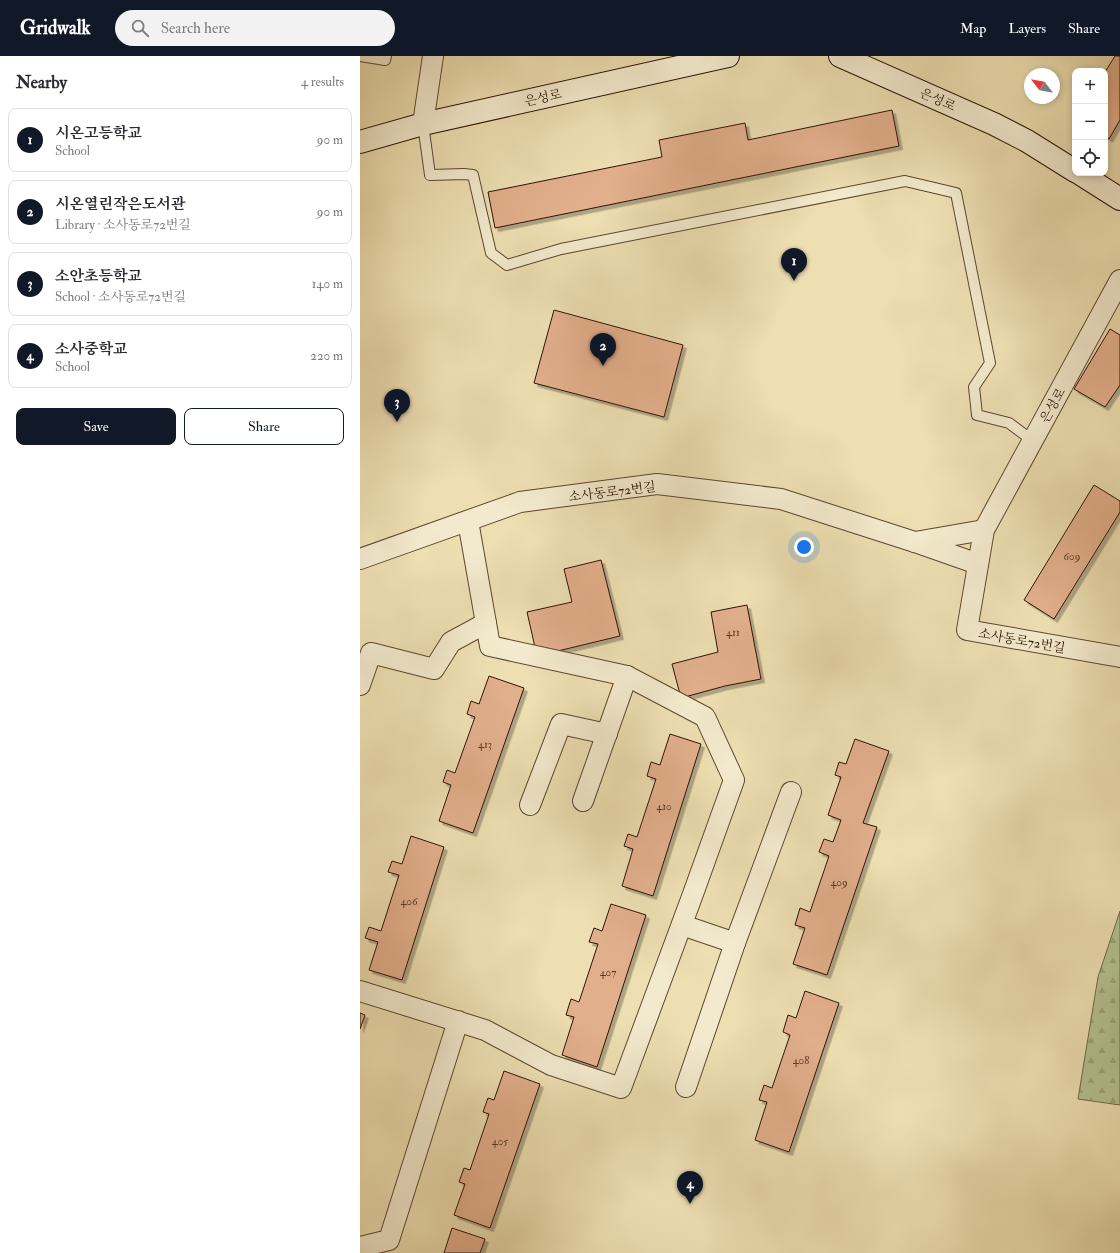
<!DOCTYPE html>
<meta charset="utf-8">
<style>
body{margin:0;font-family:"IM FELL Double Pica","Noto Serif KR",serif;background:#f2f2f3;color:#2b2b33}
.controls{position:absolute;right:12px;top:12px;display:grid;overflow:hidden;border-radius:8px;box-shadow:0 2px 6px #0003}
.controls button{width:36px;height:36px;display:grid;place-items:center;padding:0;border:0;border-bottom:1px solid #e1e1e2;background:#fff;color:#2b2b33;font:20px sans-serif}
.compass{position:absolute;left:664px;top:12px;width:36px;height:36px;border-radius:50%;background:#fff;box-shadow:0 2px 6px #0003;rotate:301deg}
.you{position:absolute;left:444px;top:491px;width:14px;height:14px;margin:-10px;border:3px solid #fff;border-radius:50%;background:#1a73e8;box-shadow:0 0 0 6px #1a73e833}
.badge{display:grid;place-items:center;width:26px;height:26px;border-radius:50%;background:#111827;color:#fff;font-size:13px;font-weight:700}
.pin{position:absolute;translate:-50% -33px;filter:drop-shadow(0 1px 2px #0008)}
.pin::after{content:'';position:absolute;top:21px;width:14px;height:12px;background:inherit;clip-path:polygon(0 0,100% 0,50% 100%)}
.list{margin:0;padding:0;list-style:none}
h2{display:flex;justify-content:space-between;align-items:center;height:52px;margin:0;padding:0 16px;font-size:17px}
h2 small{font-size:13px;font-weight:400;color:#7c7c81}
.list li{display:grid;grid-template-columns:26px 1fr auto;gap:12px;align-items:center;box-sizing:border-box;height:64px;margin:0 8px 8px;padding:0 8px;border:1px solid #e1e1e2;border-radius:8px}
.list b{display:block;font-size:15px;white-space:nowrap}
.list p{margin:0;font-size:13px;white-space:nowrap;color:#7c7c81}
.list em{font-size:13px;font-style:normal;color:#7c7c81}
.actions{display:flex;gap:8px;padding:12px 16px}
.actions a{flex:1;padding:9px 0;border:1px solid #111827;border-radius:8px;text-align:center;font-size:14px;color:#111827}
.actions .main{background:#111827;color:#fff}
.icon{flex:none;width:22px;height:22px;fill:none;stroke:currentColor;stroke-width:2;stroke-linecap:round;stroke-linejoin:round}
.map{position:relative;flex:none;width:760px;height:1197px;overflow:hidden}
header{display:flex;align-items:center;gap:24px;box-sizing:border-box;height:56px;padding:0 20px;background:#111827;color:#fff}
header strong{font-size:19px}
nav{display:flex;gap:22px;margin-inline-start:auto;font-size:14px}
.search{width:280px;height:36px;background:#f2f2f3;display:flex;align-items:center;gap:10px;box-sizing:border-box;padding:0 14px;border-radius:22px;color:#7c7c81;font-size:15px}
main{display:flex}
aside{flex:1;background:#fff}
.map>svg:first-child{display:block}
</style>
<header>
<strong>Gridwalk</strong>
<div class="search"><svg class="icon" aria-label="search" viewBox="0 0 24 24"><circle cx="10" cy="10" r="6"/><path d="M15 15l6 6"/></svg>Search here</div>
<nav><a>Map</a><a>Layers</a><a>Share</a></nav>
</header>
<main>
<aside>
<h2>Nearby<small>4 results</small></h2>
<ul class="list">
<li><span class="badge">1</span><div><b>시온고등학교</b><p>School</p></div><em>90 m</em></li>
<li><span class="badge">2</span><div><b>시온열린작은도서관</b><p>Library · 소사동로72번길</p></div><em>90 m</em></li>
<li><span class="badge">3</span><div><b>소안초등학교</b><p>School · 소사동로72번길</p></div><em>140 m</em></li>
<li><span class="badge">4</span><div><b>소사중학교</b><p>School</p></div><em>220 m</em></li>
</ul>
<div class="actions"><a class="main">Save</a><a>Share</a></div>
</aside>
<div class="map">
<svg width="760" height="1197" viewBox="0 0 760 1197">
<defs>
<pattern id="forest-firs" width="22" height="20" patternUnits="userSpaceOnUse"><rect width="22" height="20" fill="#b4c28f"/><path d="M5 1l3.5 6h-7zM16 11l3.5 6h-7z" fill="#9ba67a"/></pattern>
<filter id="shadow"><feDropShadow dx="3.5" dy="3.5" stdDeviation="0" flood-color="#0004"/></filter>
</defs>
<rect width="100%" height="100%" fill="#eddfb2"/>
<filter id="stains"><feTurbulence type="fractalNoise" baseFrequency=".005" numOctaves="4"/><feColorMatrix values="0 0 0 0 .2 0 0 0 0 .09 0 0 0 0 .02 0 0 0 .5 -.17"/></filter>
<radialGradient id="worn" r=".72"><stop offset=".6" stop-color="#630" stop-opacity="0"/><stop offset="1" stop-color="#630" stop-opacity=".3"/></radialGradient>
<!-- forest -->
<polygon fill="url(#forest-firs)" stroke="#716a4a" points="760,855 760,1049 718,1043 738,921"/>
<!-- building -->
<g fill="#e2af8c" stroke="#2e1304" filter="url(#shadow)">
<polygon points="755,0 760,0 760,64 749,83 745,80 745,16"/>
<polygon points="532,54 539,90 135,172 128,136 302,101 299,84 385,67 388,84"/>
<polygon points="194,254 323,289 304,361 174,327"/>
<polygon points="750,273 760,279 760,329 745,351 714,333"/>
<polygon points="734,429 760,445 760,456 694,563 664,544"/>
<polygon points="241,504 260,580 177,600 167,556 212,546 204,513"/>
<polygon points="387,549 401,623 365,630 321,642 312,608 358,596 351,556"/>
<polygon points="129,620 164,632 113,777 79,765 91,729 83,726 87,714 95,717 115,661 107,658 111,645 119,648"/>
<polygon points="310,678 341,688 293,840 262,830 273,793 264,790 268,778 277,781 296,723 287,720 291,706 300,709"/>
<polygon points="495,683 529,695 503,767 517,771 467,919 433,908 445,872 435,869 440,852 450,856 469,800 459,796 464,783 473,786 481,764 468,759 481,721 475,719 479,706 486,708"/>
<polygon points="51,780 84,791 42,924 9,914 18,886 5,882 9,871 21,875 39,819 28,816 32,805 42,808"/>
<polygon points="251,848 286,859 237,1011 202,999 214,961 206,959 211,943 219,946 238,888 229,886 234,872 242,875"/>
<polygon points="445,935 479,947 429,1096 395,1084 407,1046 399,1044 404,1029 412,1032 430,979 423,976 428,959 436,962"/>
<polygon points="0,957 5,959 0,973"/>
<polygon points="144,1015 180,1028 130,1172 94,1159 105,1128 99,1126 104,1112 110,1114 129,1058 123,1056 128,1042 134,1044"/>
<polygon points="92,1172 125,1183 120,1197 84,1197"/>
</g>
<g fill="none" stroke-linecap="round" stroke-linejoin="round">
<defs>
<g id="lane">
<polyline points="0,0 25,4 26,0"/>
<polyline points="63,68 70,119 104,118 113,119 131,197 147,209 201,193 545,125 596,137 630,307 614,331 617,359 649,367 669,382 674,382"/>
</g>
<g id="street">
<polyline points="63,68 73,0"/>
<polyline points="760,224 624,474 607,574 760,601"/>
<polyline points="555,486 624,474"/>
<polyline points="0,503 160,446 297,428 421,443 561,488 618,508"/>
<polyline points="0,629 11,597 74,613 91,586 126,567"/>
<polyline points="223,745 267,620"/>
<polyline points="170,749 201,668 247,678"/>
<polyline points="322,869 375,887 431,736"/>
<polyline points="0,935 125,974 191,1009 261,1032 333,838 374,724 345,661 267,620 130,590 108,465"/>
<polyline points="326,1031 375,887"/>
<polyline points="0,1191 29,1184 98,965"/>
</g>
<g id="secondary">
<polyline points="480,0 634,68 667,85 715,115"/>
<polyline points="0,86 63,68 368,0"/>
<polyline points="719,117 760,143"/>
</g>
</defs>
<!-- lane casing -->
<use href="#lane" stroke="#5e4630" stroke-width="12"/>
<!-- street casing -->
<use href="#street" stroke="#5e4630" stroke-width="22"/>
<!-- secondary casing -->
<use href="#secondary" stroke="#2e1304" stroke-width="24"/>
<!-- lane -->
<use href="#lane" stroke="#f3eacd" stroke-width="10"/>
<!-- street -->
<use href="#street" stroke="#f3eacd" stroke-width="20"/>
<!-- secondary -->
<use href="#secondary" stroke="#f3eacd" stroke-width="22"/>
</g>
<g text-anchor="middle" stroke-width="3" stroke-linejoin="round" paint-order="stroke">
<!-- number labels -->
<g font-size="11" fill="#5b3a26">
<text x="712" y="504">609</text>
<text x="373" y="580">411</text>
<text x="125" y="692">413</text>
<text x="304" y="754">410</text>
<text x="479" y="830">409</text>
<text x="49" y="849">406</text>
<text x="248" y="920">407</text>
<text x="441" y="1008">408</text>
<text x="140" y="1089">405</text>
</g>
<!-- street labels -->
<g font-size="13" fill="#2e1304" stroke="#f3eacd">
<text transform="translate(183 41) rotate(-13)" y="5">은성로</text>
<text transform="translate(578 43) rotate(24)" y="5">은성로</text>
<text transform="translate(692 349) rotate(-61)" y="5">은성로</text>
<text transform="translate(252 435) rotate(-7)" y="5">소사동로72번길</text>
<text transform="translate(662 584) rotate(10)" y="5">소사동로72번길</text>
</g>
</g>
<rect width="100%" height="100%" filter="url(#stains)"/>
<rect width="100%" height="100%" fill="url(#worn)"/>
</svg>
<div class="controls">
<button>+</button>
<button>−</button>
<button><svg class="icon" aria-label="locate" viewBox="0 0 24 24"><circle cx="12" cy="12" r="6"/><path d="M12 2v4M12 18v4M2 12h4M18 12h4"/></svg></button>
</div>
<svg class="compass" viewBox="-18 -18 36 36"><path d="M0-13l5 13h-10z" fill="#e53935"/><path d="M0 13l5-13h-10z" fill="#7c7c81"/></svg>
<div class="you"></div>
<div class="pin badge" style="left:434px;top:225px">1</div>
<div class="pin badge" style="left:243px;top:310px">2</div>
<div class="pin badge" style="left:37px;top:366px">3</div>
<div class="pin badge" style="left:330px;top:1148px">4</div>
</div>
</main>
